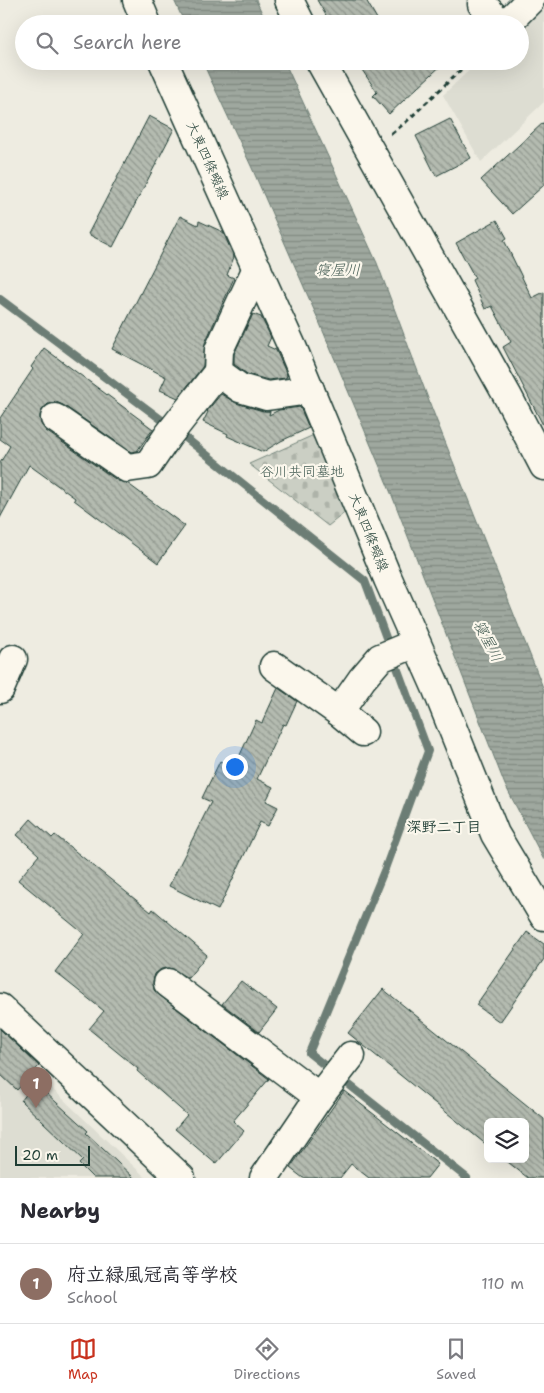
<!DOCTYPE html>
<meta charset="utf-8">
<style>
body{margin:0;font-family:"Shantell Sans","Klee One",sans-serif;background:#f2f2f3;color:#2b2b33}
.controls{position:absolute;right:15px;bottom:15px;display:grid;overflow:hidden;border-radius:8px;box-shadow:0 5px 20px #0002}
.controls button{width:45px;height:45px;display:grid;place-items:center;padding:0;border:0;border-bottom:1px solid #e1e1e2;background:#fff;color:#2b2b33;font:25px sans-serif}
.scale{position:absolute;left:15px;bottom:12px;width:75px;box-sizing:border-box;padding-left:5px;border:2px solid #1f3d34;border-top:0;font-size:14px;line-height:18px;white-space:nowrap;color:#1f3d34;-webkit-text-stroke:4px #fbf7ec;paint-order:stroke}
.you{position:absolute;left:234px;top:766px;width:18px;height:18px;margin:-12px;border:4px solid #fff;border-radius:50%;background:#1a73e8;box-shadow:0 0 0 8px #1a73e833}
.badge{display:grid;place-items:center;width:32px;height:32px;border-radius:50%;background:#c8321e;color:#fff;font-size:16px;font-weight:700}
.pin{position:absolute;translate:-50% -41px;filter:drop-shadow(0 1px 2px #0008)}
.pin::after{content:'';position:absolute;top:26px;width:18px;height:15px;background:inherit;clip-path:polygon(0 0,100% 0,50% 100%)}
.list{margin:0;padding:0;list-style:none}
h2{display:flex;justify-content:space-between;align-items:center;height:65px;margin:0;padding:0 20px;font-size:21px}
h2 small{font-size:16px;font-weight:400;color:#7c7c81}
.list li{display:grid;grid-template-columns:32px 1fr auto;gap:15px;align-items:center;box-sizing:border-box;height:80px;padding:0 20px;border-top:1px solid #e1e1e2}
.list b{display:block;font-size:19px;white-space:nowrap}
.list p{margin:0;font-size:16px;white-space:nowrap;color:#7c7c81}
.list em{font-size:16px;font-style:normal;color:#7c7c81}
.icon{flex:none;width:28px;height:28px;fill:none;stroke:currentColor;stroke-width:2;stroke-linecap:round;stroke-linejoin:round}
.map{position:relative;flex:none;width:544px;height:1178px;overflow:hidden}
.search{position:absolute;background:#fff;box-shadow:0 5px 20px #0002;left:15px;right:15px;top:15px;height:55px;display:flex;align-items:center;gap:12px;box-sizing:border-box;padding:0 18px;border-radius:28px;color:#7c7c81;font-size:19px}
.sheet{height:145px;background:#fff}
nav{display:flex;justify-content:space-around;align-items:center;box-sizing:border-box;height:70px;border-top:1px solid #e1e1e2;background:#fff;font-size:14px;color:#7c7c81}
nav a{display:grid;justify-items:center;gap:2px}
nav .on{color:#c8321e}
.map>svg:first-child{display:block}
</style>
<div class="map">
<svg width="544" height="1178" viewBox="0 0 544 1178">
<defs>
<pattern id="cemetery-stones" width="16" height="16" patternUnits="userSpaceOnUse" patternTransform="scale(1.25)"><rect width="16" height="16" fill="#cbcfc4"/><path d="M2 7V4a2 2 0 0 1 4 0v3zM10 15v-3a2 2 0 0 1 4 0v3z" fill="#aeb3a9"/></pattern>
<pattern id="water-rules" width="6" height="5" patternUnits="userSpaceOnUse" patternTransform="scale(1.25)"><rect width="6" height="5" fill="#9fa89f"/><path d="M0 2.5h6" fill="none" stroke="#818a82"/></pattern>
<pattern id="building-back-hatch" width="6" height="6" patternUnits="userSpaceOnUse" patternTransform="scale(1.25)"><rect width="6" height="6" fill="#b4bbb0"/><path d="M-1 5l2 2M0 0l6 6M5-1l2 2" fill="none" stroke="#929990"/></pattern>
</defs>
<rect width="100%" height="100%" fill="#eeece1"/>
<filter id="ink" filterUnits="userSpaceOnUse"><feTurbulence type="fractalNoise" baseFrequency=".02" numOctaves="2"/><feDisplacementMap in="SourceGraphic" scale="10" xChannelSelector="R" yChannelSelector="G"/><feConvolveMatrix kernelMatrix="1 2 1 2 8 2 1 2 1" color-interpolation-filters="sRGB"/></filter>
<g filter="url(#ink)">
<!-- built -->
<g fill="#ddddd2">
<polygon points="544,0 544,102 481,162 443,95 479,61 520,61 520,24 519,24"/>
<polygon points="0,1039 146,1178 0,1178"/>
</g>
<!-- cemetery -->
<polygon fill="url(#cemetery-stones)" stroke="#75867c" points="316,434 348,510 328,526 249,464"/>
<!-- water -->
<g fill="url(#water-rules)" stroke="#6c7d74">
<polygon points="174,0 256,0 267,24 185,24"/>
<polygon points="202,61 284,61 377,263 432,409 544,690 544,860 505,785 393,498 318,319 252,168"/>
</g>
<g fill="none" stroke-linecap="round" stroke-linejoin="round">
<!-- stream -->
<polyline stroke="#6c7d74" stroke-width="8" points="0,299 182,435 365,581 428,751 386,866 309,1053 467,1178"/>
</g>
<!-- building -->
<g fill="url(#building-back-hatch)" stroke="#1f3d34">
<polygon points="317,0 366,0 380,24 331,24"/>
<polygon points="356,61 446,61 389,114 373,96 377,92"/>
<polygon points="149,116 174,129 113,247 88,234"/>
<polygon points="450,119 471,158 436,176 416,136"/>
<polygon points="544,122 544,185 512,214 481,180"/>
<polygon points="180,216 198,225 199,221 223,232 234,257 227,275 234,278 205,343 203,366 178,398 160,390 166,377 112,349"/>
<polygon points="497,220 507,238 504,240 532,298 544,292 544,427 503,347 511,342 492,306 485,309 472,280 475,278 456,243"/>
<polygon points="253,314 261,317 271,337 267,346 276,350 287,375 286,378 268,380 247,374 234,364 234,354"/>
<polygon points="44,348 153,429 137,451 131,452 63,405 56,402 48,404 42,410 40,416 41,424 46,431 118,481 127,483 185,526 158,563 74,500 75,498 29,465 0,518 0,463 10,446 0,439 0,418 33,369 31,367"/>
<polygon points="221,394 236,403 263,411 270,411 269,415 279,410 300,407 309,428 281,441 263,452 227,436 228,434 203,422 208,412 207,411"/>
<polygon points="278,688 297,701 286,725 283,724 257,779 273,787 266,801 278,807 268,826 260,822 218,910 169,886 211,802 202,798 220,761 234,768 256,720 262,723"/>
<polygon points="31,819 52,838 55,835 151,912 153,909 207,955 188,978 170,968 161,969 155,974 153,981 154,990 159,995 269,1079 233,1121 244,1131 216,1164 175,1129 187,1115 137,1071 138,1069 89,1029 104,1011 55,972 84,934 18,880 39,855 17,835"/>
<polygon points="527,932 544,944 544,959 500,1022 476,1005"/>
<polygon points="241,981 277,1009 259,1032 222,1004"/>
<polygon points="383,989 544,1119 544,1178 528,1178 504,1159 525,1159 525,1122 488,1122 488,1146 348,1033"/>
<polygon points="0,1029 39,1066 17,1090 0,1074"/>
<polygon points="35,1083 88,1131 86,1133 134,1178 93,1178 79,1164 83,1160 21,1101"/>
<polygon points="344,1091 438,1164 427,1178 369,1178 351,1164 340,1178 303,1178 290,1168"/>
</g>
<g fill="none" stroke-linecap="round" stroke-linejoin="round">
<defs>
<g id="minor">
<polyline points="289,0 301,24"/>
<polyline points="482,4 501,24"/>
<polyline points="506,24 530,0"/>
<polyline points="320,61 507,395 544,466"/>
<polyline points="257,268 219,350 218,372 240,388 267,396 310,390"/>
<polyline points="55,418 127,468 148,465 167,437 218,372"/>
<polyline points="274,666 339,712 363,732"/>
<polyline points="0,689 13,659"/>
<polyline points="339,712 362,679 380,658 416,643"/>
<polyline points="168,983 319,1097"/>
<polyline points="0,1008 181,1178"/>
<polyline points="264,1178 319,1097 351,1056"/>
</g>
<g id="major">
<polyline points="137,0 147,24"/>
<polyline points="163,61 293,349 388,579 436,687 495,834 544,916"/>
</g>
</defs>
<!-- minor casing -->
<use href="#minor" stroke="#1f3d34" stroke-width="31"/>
<!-- major casing -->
<use href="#major" stroke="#1f3d34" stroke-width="31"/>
<!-- path -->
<polyline stroke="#1f3d34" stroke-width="3" stroke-dasharray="5 4" stroke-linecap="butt" points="391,134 406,122 470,61"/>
<!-- minor -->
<use href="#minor" stroke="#fbf7ec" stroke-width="28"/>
<!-- major -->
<use href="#major" stroke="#fbf7ec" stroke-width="28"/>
</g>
</g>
<g text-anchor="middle" stroke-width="4.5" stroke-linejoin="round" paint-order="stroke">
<!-- street labels -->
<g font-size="14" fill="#1f3d34" stroke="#fbf7ec">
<text transform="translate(208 160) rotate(66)" y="5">大東四條畷線</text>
<text transform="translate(369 532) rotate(68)" y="5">大東四條畷線</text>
</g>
<!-- park labels -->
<g font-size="14" fill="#415a51" stroke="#fbf7ec">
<text x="302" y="476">谷川共同墓地</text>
</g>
<!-- water labels -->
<g font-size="15" font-style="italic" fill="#455d54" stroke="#fbf7ec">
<text x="338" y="275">寝屋川</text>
<text transform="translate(488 641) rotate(63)" y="5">寝屋川</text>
</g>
<!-- neighbourhood labels -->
<g font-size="15" font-weight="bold" fill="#1f3d34" stroke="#fbf7ec">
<text x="444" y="832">深野二丁目</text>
</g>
</g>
</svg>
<div class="controls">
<button><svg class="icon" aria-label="layers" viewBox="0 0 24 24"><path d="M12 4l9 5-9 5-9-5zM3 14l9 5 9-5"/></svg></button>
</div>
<div class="scale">20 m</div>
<div class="you"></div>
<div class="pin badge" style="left:36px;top:1108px;background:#8d6e63">1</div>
<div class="search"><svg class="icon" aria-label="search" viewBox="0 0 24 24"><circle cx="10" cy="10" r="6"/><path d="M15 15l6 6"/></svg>Search here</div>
</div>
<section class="sheet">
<h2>Nearby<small></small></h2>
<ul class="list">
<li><span class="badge" style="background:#8d6e63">1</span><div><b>府立緑風冠高等学校</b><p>School</p></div><em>110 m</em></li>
</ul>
</section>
<nav>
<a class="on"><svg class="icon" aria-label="map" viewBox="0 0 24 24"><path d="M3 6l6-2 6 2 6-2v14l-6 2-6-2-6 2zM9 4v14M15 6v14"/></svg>Map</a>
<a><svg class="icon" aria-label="directions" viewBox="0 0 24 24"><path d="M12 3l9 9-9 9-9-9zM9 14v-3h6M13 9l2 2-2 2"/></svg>Directions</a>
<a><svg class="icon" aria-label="saved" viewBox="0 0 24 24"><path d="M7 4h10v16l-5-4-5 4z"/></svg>Saved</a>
</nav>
